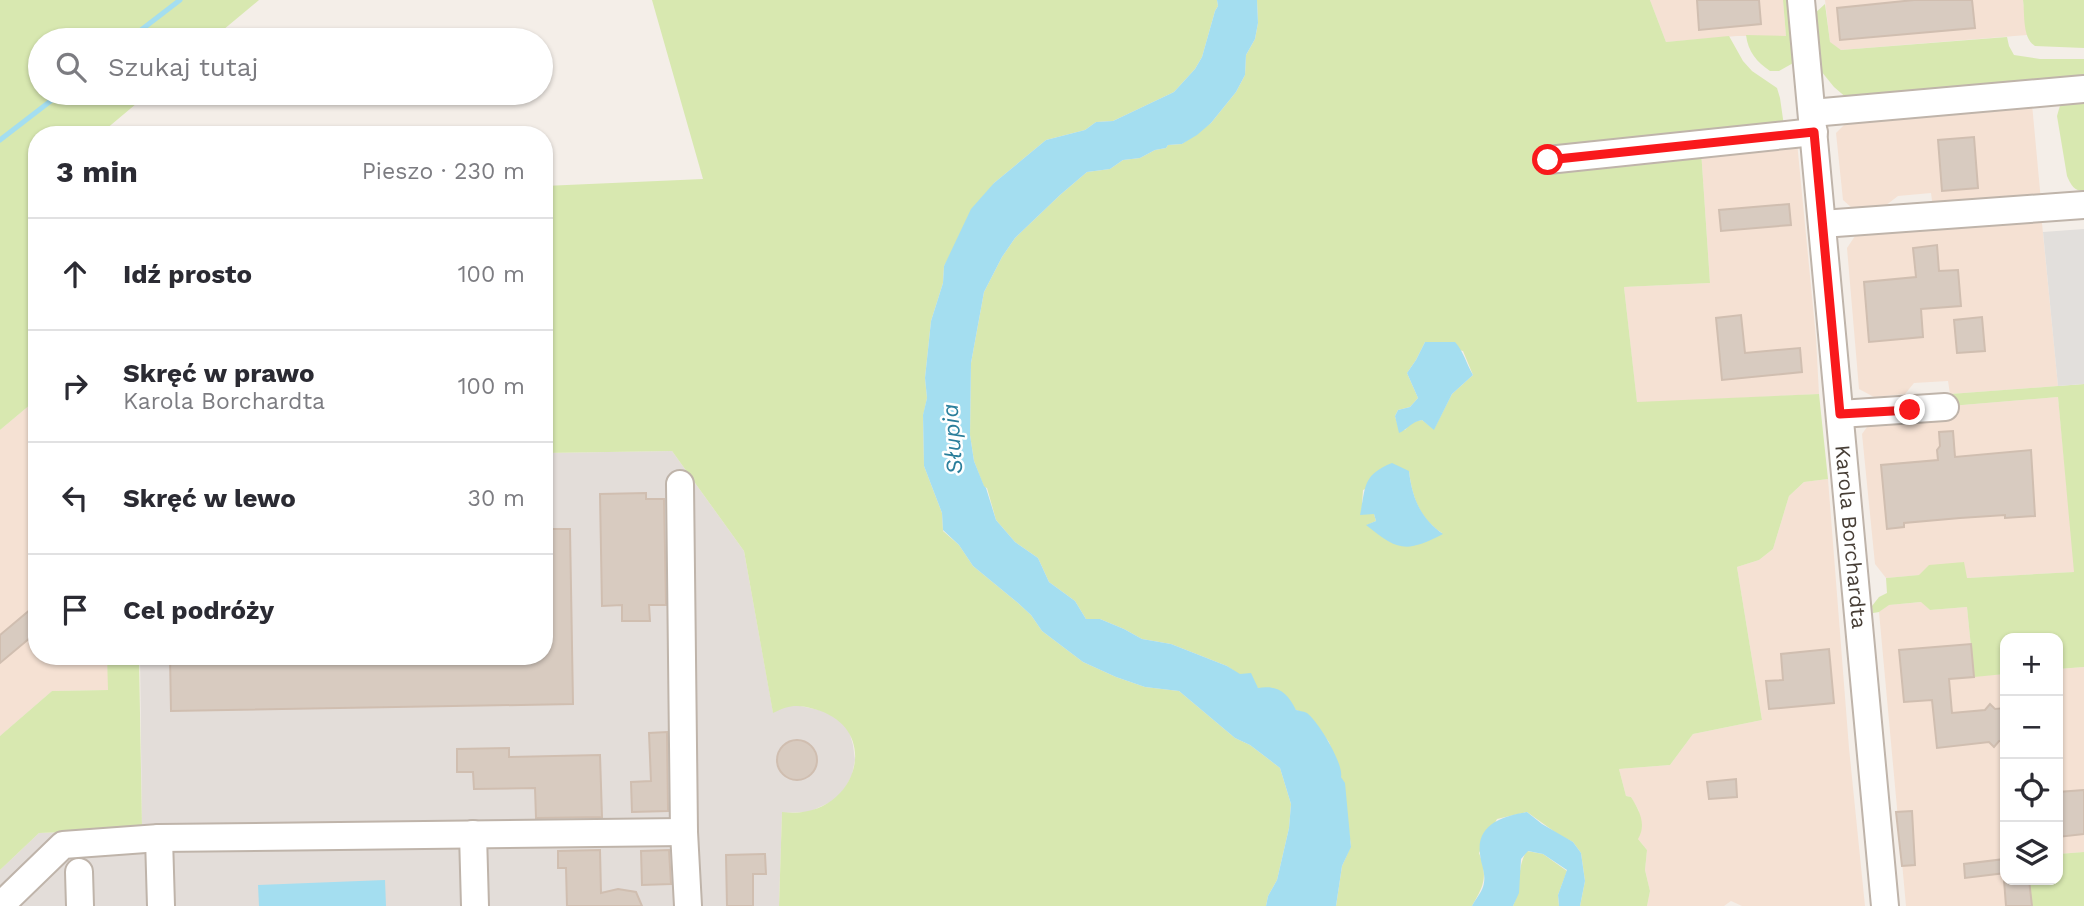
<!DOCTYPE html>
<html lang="pl">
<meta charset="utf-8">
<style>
body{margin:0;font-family:"Work Sans",sans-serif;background:#f7f7f7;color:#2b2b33}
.controls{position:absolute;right:21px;bottom:21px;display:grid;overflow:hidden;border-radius:14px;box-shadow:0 2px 5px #0004}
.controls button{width:63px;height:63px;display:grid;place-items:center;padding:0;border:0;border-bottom:2px solid #e1e1e2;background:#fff;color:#2b2b33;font:35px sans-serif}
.stop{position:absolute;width:21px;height:21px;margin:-16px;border:5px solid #f9191c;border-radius:50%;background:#fff}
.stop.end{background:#f9191c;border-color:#fff;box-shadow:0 2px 7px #0008}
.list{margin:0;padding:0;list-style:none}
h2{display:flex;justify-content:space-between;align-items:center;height:91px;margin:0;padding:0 28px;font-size:30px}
h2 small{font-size:23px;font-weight:400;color:#7c7c81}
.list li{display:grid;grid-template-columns:46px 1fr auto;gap:21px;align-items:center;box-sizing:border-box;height:112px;padding:0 28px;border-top:2px solid #e1e1e2}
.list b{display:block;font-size:26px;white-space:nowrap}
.list p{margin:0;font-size:23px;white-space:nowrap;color:#7c7c81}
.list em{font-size:23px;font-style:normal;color:#7c7c81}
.icon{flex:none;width:38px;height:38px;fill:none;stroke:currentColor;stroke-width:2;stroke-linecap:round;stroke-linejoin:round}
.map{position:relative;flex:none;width:2084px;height:906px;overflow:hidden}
.search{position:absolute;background:#fff;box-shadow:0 2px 5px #0004;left:28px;top:28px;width:525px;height:77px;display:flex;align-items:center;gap:18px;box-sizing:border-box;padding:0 24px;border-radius:38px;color:#7c7c81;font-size:26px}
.panel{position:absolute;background:#fff;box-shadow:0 2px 5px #0004;left:28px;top:126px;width:525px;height:539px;border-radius:28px}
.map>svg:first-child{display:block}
</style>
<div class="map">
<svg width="2084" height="906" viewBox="0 0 2084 906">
<rect width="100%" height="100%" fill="#f4eee8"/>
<!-- commercial -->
<g fill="#f5e1d3">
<polygon points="1650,0 1783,0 1786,36 1737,36 1666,42"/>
<polygon points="1825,0 2023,0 2027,35 1841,50 1830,43"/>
<polygon points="2032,104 2041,201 1933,208 1931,193 1898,196 1885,206 1852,208 1843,200 1836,133 1847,122"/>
<polygon points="1797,142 1816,338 1819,394 1637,403 1624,287 1710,283 1701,150"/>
<polygon points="2041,213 2058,386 1950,394 1948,381 1914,383 1905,394 1874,397 1859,389 1847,248 1859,230"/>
<polygon points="2058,397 2075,572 1966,578 1963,562 1920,575 1886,578 1875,564 1862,434 1872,420 1907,417 1916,423 1951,420 1950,406"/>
<polygon points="37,399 37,656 107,656 109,690 52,691 0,736 0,430"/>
<polygon points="1828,479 1849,748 1865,906 1742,906 1731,901 1724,906 1647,906 1650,891 1645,870 1647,850 1638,839 1639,811 1631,797 1626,796 1619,769 1670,765 1693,734 1762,720 1737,567 1759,560 1773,549 1789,496 1804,482"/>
<polygon points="1922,602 1930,610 1967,607 1974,676 2005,674 2005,880 2029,880 2032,906 1906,906 1879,612 1888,605"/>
<polygon points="2084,667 2084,852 2058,854 2058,669"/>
</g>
<!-- industrial -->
<polygon fill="#e3ddd9" points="672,451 744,551 773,712 784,707 796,705 828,712 840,720 849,731 853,745 855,760 852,775 845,788 835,800 809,812 782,813 779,906 0,906 0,870 39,833 116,830 142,827 140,656 544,656 544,453"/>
<!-- green -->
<g fill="#d8e8b0" fill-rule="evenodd">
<polygon points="0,0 259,0 211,40 40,40 40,93 149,93 99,135 37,135 37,399 0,430"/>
<path d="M 652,0 L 1217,0 L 1218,6 L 1215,11 L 1202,57 L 1195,69 L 1174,92 L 1113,121 L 1096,122 L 1085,130 L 1046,140 L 994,183 L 944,266 L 943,283 L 931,321 L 925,378 L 927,398 L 923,416 L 924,466 L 942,513 L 943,531 L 959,545 L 973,566 L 1018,603 L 1031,615 L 1042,631 L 1083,662 L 1116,677 L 1145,687 L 1179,691 L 1235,738 L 1250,745 L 1280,768 L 1291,804 L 1289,828 L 1277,880 L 1268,896 L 1266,906 L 779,906 L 782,812 C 856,822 886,728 814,709 C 798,704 788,705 773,713 L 744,551 L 672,451 L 544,453 L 544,186 L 703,179 Z"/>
<path d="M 1257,0 L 1650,0 L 1666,42 L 1729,36 L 1743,61 L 1752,71 L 1777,88 L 1780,98 L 1784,126 L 1701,150 L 1710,283 L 1624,287 L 1637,402 L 1819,394 L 1828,479 L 1804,482 L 1789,496 L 1773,549 L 1759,560 L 1737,567 L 1762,720 L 1693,734 L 1670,765 L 1619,769 L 1626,796 L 1631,797 C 1639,810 1647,824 1638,839 L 1647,850 L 1645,870 L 1650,891 L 1647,906 L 1580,906 L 1585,881 L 1581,853 L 1573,842 L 1559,835 L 1527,812 L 1497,819 L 1479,853 C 1488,877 1484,885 1472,906 L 1336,906 L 1342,866 L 1351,846 L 1347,818 L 1341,777 L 1329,742 L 1307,714 L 1296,710 L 1258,688 L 1227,666 L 1171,644 L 1142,639 L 1124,629 L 1100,619 L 1086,619 L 1075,601 L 1049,582 L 1038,558 L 1015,542 L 996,520 L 987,488 L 984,487 L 974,461 L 970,435 L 971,363 L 984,292 L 1002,257 L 1015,238 L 1060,195 L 1087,172 L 1110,169 L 1123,160 L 1140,158 L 1155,150 L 1166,148 L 1168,145 L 1182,144 L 1211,123 L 1236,92 L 1245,75 L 1246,55 L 1255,39 L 1258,23 ZM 1425,342 L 1463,351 L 1473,375 L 1452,394 L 1434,429 L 1422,420 L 1412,422 L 1405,430 L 1398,426 L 1395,416 L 1398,410 L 1410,407 L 1418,398 L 1407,373 L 1416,360 ZM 1409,471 C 1412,497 1420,519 1442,533 L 1367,525 L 1376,521 L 1374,514 L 1362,505 L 1363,490 Z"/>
<path d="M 1783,0 L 1789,0 L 1795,62 L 1779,71 L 1770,71 C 1757,62 1748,52 1746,35 L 1786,36 Z"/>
<path d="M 2023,0 L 2084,0 L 2084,48 L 2035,46 C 2022,38 2025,14 2023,0 Z"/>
<polygon points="1825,4 1830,42 1841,50 2007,37 2009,46 2014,55 2040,59 2084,59 2084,82 1848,99 1834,87 1821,71 1814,14"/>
<path d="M 2084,97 L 2084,191 C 2074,191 2071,185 2067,176 L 2057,116 L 2061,102 Z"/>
<polygon points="2084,384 2084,667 2058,669 2058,638 2005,638 2005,674 1974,677 1967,607 1930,610 1921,602 1889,605 1879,612 1873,613 1872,606 1879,597 1887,593 1886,578 1919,575 1929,565 1964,562 1967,578 2074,572 2058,397 1950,406 1950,394"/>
<polygon points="107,656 139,656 142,827 116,830 39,833 0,870 0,736 52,691 108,690"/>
<path d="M 1527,851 L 1543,854 L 1567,871 L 1558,895 L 1559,906 L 1513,906 C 1521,888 1517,864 1527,851 Z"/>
<polygon points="2084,852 2084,906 2032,906 2029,880 2058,880 2058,854"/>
</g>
<!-- parking -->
<polygon fill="#e2dfdc" points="2084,229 2084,384 2058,386 2043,232"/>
<!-- water -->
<g fill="#a4def0">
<path d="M 1217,0 L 1257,0 L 1258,23 L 1255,39 L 1246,55 L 1245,75 L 1236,92 L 1211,123 L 1197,135 L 1182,144 L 1168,145 L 1166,148 L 1155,150 L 1140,158 L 1123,160 L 1110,169 L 1087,172 L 1060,195 L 1015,238 L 1002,257 L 984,292 L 971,363 L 970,435 L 974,461 L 984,486 L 986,488 L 996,520 L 1015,542 L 1038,558 L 1049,582 L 1075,601 L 1086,619 L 1100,619 L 1124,629 L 1142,639 L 1171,644 L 1227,666 L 1240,674 L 1251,673 L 1258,688 C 1278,685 1287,692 1296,710 C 1299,711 1303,711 1307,713 C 1318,721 1344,764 1341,777 L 1345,783 L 1351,847 L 1342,866 L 1336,906 L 1266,906 L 1268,896 L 1277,880 L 1289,828 L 1291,804 L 1280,768 L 1250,745 L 1235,738 L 1179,691 L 1145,687 L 1116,677 L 1083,662 L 1042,631 L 1031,615 L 1018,603 L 973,566 L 959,545 L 943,530 L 942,513 L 924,466 L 923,415 L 927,398 L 925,378 L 931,321 L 943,283 L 944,266 L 971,209 L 994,183 L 1046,140 L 1085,130 L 1096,122 L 1113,121 L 1174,92 L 1195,69 L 1202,57 L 1215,11 L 1218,6 Z"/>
<path d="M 1425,342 L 1455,342 C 1464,352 1466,363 1473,375 L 1452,394 L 1434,430 L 1422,420 C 1411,422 1408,429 1399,433 L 1395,416 L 1398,410 L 1410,407 L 1418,398 L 1407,373 L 1416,360 Z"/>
<path d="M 1392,463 L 1409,471 C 1412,498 1421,519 1443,534 C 1406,553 1398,551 1366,525 L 1376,521 L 1374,514 L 1360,515 C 1366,487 1362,475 1392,463 Z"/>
<path d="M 1527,812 L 1542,824 L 1573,842 L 1581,853 L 1585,881 L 1580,906 L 1559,906 L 1558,895 L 1567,870 L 1543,854 L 1528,851 L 1521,859 L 1519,893 L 1513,906 L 1472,906 C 1475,900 1481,893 1483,887 C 1487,874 1481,866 1480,854 C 1476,824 1503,816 1527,812 Z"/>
<polygon points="385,880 386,906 259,906 258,885"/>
</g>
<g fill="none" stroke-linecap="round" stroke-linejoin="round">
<!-- stream -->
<g stroke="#a4def0" stroke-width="5">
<polyline points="128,40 180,0"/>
<polyline points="0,140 61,93"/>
</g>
</g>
<!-- building -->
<g fill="#d8cbc0" stroke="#d0beb0" stroke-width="2">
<polygon points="1697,0 1759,0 1761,24 1699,30"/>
<polygon points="1914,0 1972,0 1975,28 1840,40 1837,8"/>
<polygon points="1974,137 1978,188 1942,191 1938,140"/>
<polygon points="1789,204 1791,225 1721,231 1719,210"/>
<polygon points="1937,245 1939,271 1958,270 1961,306 1921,309 1923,337 1869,342 1864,282 1916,277 1913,248"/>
<polygon points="1741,315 1745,353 1800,348 1802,372 1722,380 1716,318"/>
<polygon points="1982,317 1985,351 1957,353 1954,320"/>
<polygon points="1953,431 1955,457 2031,450 2035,516 2005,518 2005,515 1960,518 1904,523 1904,527 1887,529 1881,465 1938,460 1937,450 1940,446 1939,432"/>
<polygon points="646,493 646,499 664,499 666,605 649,605 650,621 622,621 622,605 602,606 600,494"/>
<polygon points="544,529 570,529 573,704 171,711 170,656 544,656"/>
<polygon points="37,604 37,632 0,663 0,635"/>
<polygon points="1971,644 1974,677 1949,679 1952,713 1985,710 1990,704 1995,709 2005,708 2005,741 1999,741 1994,747 1989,742 1937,748 1932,700 1904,702 1899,650"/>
<polygon points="1829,649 1834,703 1769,709 1766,681 1783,680 1781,654"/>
<polygon points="667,732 668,811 632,812 631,782 651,781 649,733"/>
<circle cx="797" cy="760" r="20"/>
<polygon points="509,748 509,757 600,755 602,817 536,818 535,788 474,789 473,772 457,772 457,749"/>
<polygon points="1736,779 1737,797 1709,799 1707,782"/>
<polygon points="2084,790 2084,834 2058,837 2058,792"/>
<polygon points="1912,811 1915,865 1902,866 1896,812"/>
<polygon points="600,850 601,893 618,889 636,892 642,906 567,906 566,868 558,868 558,851"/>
<polygon points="669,850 671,884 642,885 641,851"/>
<polygon points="765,854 766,874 753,874 753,906 727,906 726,855"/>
<polygon points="2005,859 2005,873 1965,878 1964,864"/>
<polygon points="2004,880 2029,880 2032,906 2006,906"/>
</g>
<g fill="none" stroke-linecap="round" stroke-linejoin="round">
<defs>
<g id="minor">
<path id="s1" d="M 1801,0 L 1885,906"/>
<polyline points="1812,113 2084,89"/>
<polyline points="1548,160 1814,132"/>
<polyline points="1822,224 2084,205"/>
<polyline points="1840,414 1945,407"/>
<polyline points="680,484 684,832 688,906"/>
<polyline points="473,834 475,906"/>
<polyline points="159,838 161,906"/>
<polyline points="79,872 80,906"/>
<polyline points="0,906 63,845 159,838 684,832"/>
</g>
</defs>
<!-- minor casing -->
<use href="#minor" stroke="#bfb4aa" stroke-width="30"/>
<!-- minor -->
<use href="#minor" stroke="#fff" stroke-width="26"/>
</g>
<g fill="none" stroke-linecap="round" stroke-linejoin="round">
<!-- route -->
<polyline stroke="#f9191c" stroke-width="9" points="1548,160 1814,132 1840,414 1910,410"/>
</g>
<g text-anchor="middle" stroke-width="5" stroke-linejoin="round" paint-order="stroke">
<!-- street labels -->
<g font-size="21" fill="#473e36" stroke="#fff">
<text dy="7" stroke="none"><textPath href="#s1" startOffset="539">Karola Borchardta</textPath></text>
</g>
<!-- water labels -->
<g font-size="23" font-style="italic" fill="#2a7e9b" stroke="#fff">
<text transform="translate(952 439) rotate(-94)" y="8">Słupia</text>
</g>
</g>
</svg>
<div class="controls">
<button>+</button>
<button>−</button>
<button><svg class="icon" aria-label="locate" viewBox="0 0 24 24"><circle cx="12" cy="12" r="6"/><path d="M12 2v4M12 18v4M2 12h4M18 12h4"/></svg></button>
<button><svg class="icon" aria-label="layers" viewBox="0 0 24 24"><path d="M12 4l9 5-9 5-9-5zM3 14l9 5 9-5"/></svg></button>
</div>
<div class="stop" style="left:1548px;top:160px"></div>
<div class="stop end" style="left:1910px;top:410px"></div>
<div class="search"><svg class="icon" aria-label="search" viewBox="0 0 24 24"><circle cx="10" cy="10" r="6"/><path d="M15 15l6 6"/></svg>Szukaj tutaj</div>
<section class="panel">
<h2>3 min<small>Pieszo · 230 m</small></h2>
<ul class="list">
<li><svg class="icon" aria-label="ahead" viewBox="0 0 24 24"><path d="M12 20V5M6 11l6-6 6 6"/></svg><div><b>Idź prosto</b></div><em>100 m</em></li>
<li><svg class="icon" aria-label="right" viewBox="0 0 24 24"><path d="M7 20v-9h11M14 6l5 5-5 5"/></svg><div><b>Skręć w prawo</b><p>Karola Borchardta</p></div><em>100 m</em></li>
<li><svg class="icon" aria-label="left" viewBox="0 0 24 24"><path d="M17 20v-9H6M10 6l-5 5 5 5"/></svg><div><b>Skręć w lewo</b></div><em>30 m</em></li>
<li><svg class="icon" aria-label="arrive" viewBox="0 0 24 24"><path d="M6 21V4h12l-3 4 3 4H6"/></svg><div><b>Cel podróży</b></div></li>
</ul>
</section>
</div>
